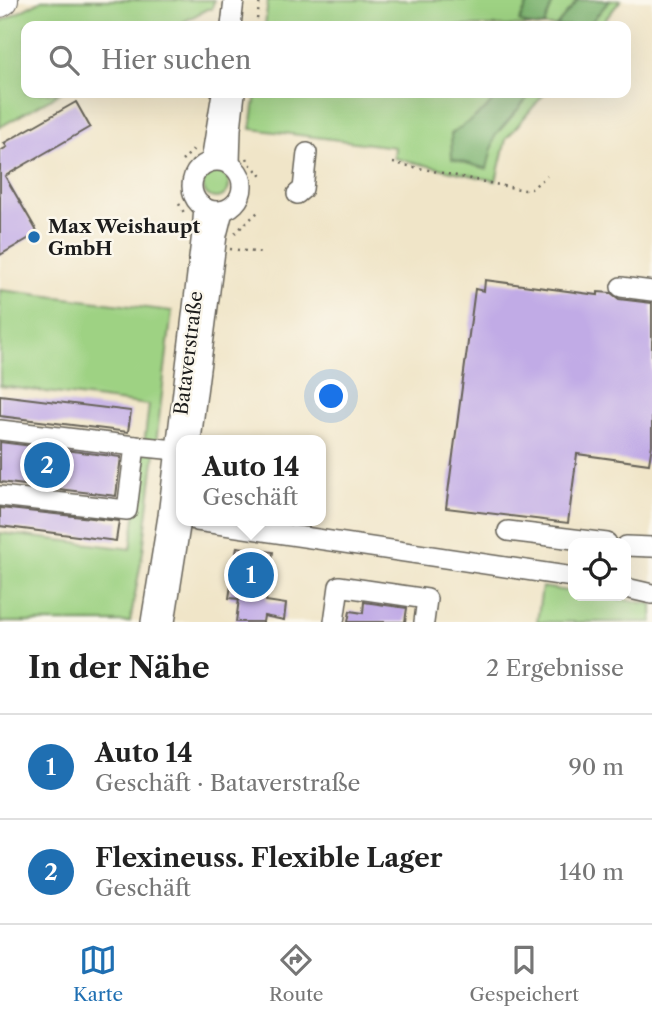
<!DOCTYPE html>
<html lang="de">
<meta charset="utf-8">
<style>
body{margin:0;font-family:"Libre Caslon Text",serif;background:#f2f2f2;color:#222}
.controls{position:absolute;right:21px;bottom:21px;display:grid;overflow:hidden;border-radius:14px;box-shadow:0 7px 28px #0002}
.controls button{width:63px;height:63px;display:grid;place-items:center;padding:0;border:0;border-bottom:2px solid #e0e0e0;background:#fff;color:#222;font:35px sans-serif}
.you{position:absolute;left:332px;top:397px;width:24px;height:24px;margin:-18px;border:5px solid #fff;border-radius:50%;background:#1a73e8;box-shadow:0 0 0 10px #1a73e833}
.badge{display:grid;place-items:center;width:46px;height:46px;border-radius:50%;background:#1f6fb2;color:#fff;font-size:23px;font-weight:700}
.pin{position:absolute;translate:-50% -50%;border:4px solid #fff;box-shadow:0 2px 7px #0006}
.popup{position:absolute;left:176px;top:435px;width:150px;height:91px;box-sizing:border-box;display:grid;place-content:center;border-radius:14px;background:#fff;filter:drop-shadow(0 2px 5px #0005);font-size:23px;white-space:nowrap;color:#767676}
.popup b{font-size:26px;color:#222}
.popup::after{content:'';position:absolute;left:50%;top:100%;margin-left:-14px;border:14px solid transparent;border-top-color:#fff}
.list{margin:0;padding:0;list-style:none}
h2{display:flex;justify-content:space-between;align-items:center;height:91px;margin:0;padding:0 28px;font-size:30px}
h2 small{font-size:23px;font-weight:400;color:#767676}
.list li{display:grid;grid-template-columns:46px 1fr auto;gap:21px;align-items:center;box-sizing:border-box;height:105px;padding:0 28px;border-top:2px solid #e0e0e0}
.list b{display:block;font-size:26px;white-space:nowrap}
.list p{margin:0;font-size:23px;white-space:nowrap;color:#767676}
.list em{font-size:23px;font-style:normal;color:#767676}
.icon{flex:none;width:38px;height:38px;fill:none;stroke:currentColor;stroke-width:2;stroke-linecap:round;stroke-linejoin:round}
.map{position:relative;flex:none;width:652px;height:622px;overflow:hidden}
.search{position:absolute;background:#fff;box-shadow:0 7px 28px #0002;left:21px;right:21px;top:21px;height:77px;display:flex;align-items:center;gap:18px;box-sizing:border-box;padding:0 24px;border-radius:14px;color:#767676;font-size:26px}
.sheet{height:301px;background:#fff}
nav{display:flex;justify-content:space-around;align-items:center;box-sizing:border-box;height:98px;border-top:2px solid #e0e0e0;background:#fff;font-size:19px;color:#767676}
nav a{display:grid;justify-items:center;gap:4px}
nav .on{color:#1f6fb2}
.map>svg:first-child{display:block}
</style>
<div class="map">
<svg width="652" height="622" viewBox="0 0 652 622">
<rect width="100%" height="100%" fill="#fbf7ec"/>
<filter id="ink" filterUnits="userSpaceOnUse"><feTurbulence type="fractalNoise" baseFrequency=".0143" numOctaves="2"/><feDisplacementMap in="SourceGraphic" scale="14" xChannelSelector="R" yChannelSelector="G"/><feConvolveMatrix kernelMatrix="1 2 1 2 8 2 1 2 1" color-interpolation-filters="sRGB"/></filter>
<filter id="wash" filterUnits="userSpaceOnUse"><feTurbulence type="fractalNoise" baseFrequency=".00686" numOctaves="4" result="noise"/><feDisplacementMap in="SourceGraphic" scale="28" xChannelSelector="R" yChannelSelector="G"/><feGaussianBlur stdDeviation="1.57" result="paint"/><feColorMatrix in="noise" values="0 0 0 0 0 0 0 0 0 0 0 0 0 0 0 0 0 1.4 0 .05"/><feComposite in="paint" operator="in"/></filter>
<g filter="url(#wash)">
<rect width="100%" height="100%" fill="#f0e5c8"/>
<!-- green -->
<g fill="#9ed283" stroke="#5d7750" stroke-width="2">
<polygon points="42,0 214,0 212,9 207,9 176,26 26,26 26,93 60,93 0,127 0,22"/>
<polygon points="268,0 621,0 600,26 265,26"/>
<polygon points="256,93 545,93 506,139 496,181 394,158 395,147 251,129"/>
<circle cx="216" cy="185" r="13"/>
<polygon points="0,290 172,311 143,551 130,622 0,622 0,533 131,549 149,405 0,386"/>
<polygon points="542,587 573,592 573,596 599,596 652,604 652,622 537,622"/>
</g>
<!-- forest -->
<g fill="#7eb471" stroke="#4d6846" stroke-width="2">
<path d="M 530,0 L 554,0 L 544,25 C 535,29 527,25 519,21 Z"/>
<polygon points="578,0 610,0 588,26 556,26"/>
<polygon points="499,93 532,93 495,136 487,169 452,159 451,134 485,110"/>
</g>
<g id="blocks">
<!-- building -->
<g fill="#c1abe6">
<polygon points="76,102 90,127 5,176 38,233 0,255 0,151 7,147 4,143"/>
<polygon points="485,280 598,295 598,292 611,293 619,299 652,303 652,445 649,464 577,454 568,523 446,508 475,289 484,291"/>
<polygon points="0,395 131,411 128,432 0,416"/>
<polygon points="0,442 121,457 116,496 0,482"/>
<polygon points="0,508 119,521 116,541 0,526"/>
<polygon points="237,547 273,552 266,601 286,604 284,620 264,616 263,622 236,622 239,599 229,598"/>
<polygon points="364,602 407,608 405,622 348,622 350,611 363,613"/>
</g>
</g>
</g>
<g filter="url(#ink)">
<use href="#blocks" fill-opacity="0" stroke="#666258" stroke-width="2"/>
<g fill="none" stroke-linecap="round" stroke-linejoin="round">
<defs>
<g id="minor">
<polyline points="231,26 234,0"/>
<circle cx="217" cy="186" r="25"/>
<polyline points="211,161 222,93"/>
<polyline points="230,163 231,129 235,93"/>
<polyline points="297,194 303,189 307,153"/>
<polyline points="621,287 652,291"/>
<polyline points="0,430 135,446 127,510 0,496"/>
<polyline points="191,440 217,235 223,211"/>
<polyline points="135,446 176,450"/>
<polyline points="197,521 573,577"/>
<polyline points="508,531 607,543"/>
<polyline points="626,546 652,547"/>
<polyline points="626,588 652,594"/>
<polyline points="151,622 168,516 202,233 204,207"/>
<polyline points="165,622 181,520"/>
<polyline points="334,622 339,586 427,599 424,622"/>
</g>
<polyline id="highway" points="0,2 3,0"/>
</defs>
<!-- minor casing -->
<use href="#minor" stroke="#666258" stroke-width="22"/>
<!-- highway casing -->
<use href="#highway" stroke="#666258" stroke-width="32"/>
<!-- path -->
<g stroke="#666258" stroke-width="2.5" stroke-dasharray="2 5" stroke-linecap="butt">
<polyline points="256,26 260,0"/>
<polyline points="247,158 250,164 263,177"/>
<polyline points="182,161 196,147"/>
<path d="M 393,163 C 437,171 481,182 525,190 L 531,189 L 547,176"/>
<polyline points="179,204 186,216"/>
<polyline points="235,233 258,212"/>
<polyline points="230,249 264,253"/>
</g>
<!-- minor -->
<use href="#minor" stroke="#fff" stroke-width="19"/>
<!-- highway -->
<use href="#highway" stroke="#fff" stroke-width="30"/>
</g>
</g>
<!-- markers -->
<circle fill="#1f6fb2" stroke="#fbf7ec" stroke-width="2.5" cx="34" cy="237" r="7"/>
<g text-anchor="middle" stroke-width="5" stroke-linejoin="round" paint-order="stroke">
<!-- poi labels -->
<g font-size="19" font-weight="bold" fill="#1c1c1c" stroke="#fbf7ec" text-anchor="start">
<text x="48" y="233">Max Weishaupt<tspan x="48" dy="22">GmbH</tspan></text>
</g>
<!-- street labels -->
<g font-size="19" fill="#1c1c1c" stroke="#fbf7ec">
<text transform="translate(188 353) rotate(-83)" y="7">Bataverstraße</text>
</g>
</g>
</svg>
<div class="controls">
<button><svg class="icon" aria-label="locate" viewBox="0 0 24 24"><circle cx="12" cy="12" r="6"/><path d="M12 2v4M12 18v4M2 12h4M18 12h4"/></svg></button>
</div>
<div class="you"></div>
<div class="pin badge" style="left:251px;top:575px">1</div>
<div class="popup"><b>Auto 14</b>Geschäft</div>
<div class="pin badge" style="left:47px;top:465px">2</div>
<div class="search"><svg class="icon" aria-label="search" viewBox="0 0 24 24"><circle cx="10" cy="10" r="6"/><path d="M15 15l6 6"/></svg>Hier suchen</div>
</div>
<section class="sheet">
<h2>In der Nähe<small>2 Ergebnisse</small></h2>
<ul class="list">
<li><span class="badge">1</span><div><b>Auto 14</b><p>Geschäft · Bataverstraße</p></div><em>90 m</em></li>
<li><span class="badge">2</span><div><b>Flexineuss. Flexible Lager</b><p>Geschäft</p></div><em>140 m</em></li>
</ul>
</section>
<nav>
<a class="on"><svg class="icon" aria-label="map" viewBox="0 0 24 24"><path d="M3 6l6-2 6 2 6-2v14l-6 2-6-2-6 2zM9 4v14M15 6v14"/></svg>Karte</a>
<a><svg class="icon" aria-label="directions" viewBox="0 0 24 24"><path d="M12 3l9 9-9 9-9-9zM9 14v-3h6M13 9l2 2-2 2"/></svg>Route</a>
<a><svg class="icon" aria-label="saved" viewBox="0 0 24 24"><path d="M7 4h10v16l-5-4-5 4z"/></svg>Gespeichert</a>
</nav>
